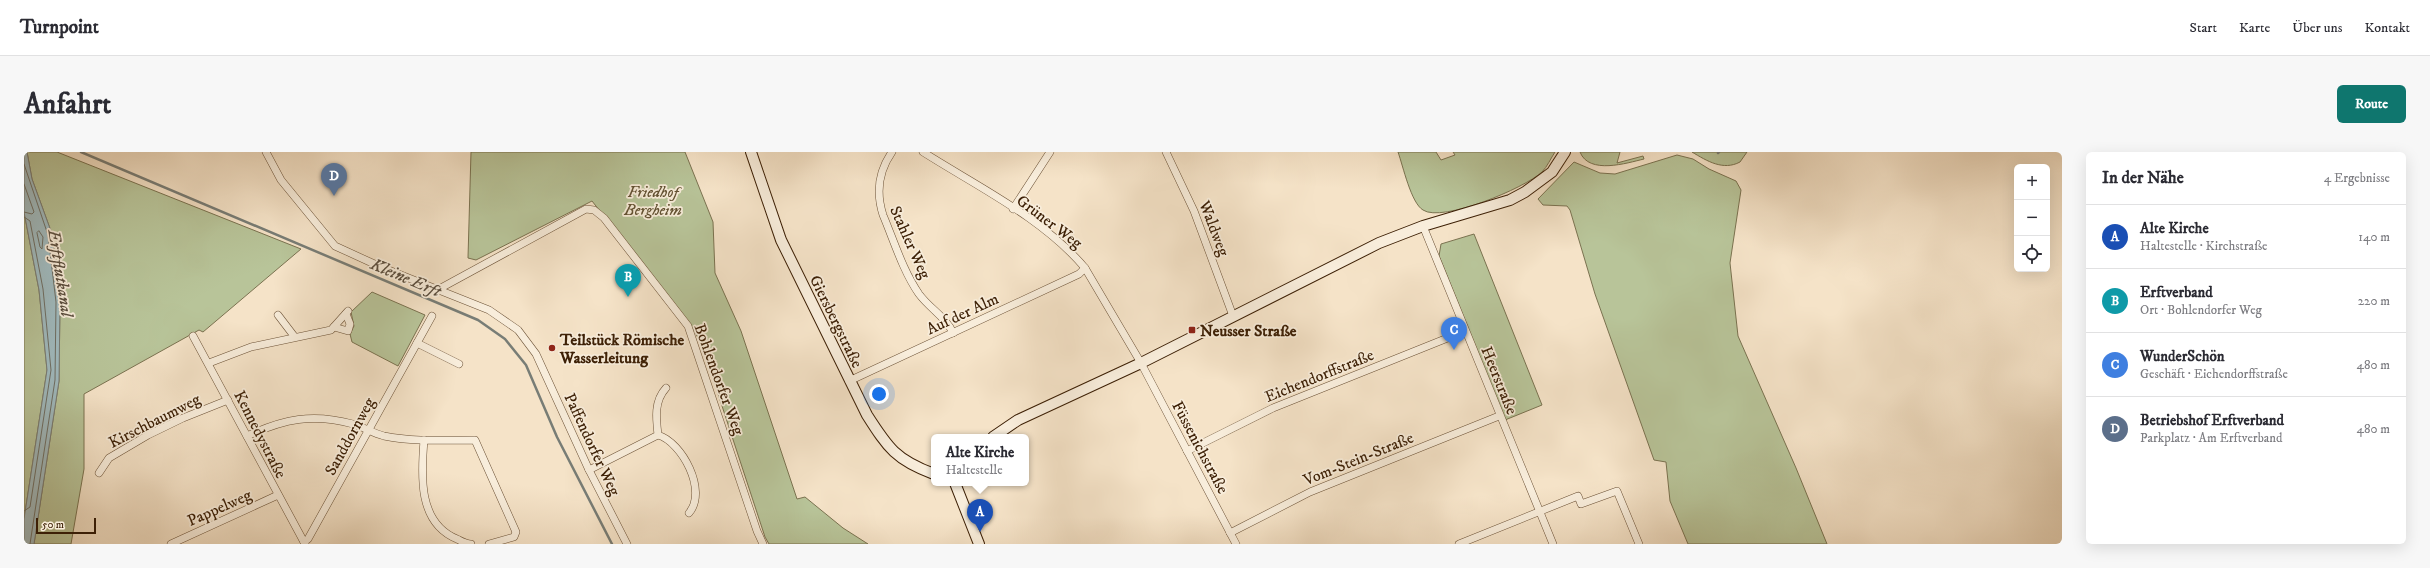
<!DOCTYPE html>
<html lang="de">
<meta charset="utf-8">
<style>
body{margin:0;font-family:"IM FELL DW Pica",serif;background:#f7f7f7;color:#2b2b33}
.controls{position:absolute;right:12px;top:12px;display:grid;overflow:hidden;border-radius:6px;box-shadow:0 4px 16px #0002}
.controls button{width:36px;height:36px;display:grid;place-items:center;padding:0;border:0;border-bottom:1px solid #e1e1e2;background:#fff;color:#2b2b33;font:20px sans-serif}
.scale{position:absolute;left:12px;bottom:10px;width:60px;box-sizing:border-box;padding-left:4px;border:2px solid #3d2006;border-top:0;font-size:11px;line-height:14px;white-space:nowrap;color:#3d2006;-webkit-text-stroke:3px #f8eddb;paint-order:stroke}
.you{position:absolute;left:855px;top:242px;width:14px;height:14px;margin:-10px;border:3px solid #fff;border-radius:50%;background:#1a73e8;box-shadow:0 0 0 6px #1a73e833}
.badge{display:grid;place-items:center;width:26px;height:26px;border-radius:50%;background:#0f766e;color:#fff;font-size:13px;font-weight:700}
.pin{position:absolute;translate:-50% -33px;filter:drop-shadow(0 1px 2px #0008)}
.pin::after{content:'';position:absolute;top:21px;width:14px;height:12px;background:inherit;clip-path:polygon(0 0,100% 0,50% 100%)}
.popup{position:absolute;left:907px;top:282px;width:98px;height:52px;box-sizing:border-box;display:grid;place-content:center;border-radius:6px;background:#fff;filter:drop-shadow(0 1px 3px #0005);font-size:13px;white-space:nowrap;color:#7c7c81}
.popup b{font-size:15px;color:#2b2b33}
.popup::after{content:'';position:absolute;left:50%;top:100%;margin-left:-8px;border:8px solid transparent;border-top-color:#fff}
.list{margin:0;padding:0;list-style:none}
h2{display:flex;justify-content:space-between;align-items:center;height:52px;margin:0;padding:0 16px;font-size:17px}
h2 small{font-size:13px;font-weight:400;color:#7c7c81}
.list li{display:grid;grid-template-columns:26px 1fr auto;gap:12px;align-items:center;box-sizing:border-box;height:64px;padding:0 16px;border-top:1px solid #e1e1e2}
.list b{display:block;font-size:15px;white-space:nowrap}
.list p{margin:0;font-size:13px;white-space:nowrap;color:#7c7c81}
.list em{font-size:13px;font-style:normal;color:#7c7c81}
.icon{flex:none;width:22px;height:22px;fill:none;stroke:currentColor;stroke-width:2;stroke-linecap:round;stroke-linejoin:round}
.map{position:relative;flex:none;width:2038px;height:392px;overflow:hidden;border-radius:6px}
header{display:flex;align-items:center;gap:24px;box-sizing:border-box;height:56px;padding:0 20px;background:#fff;border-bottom:1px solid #e1e1e2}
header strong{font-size:19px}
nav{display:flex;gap:22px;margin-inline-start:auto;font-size:14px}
.intro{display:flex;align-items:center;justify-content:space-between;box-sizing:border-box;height:96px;padding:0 24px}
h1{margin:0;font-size:28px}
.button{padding:10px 18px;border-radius:6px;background:#0f766e;color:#fff;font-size:14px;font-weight:700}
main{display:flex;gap:24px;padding:0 24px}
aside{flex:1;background:#fff;border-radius:6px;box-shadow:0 4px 16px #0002}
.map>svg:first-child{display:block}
</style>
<header>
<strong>Turnpoint</strong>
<nav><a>Start</a><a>Karte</a><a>Über uns</a><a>Kontakt</a></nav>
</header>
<div class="intro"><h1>Anfahrt</h1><a class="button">Route</a></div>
<main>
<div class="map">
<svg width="2038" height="392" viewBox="0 0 2038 392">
<rect width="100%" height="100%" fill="#f5e3c8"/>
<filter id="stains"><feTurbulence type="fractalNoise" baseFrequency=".005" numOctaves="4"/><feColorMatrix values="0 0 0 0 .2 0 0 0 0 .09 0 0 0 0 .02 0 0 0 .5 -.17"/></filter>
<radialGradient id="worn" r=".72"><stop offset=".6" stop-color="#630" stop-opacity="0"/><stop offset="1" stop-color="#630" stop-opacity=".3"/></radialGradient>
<!-- green -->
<g fill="#b8c499" stroke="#7a7250">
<polygon points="3,0 33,0 277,97 179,180 175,178 60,242 60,317 47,392 10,392 35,229 36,150 28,82 8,27"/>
<polygon points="447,0 661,0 689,70 691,121 717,179 773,347 781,345 819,376 844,392 745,392 741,385 679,196 670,178 568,49 452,108 444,106"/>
<path d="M 1374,0 L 1412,0 L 1417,8 L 1431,3 L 1429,0 L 1531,0 C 1527,6 1523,15 1518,20 C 1501,36 1418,71 1399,58 C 1387,51 1379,14 1374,0 Z"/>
<path d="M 1556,0 L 1596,0 L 1593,11 L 1619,4 L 1620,7 C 1603,11 1565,23 1556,0 Z"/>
<path d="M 1668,0 L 1723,0 L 1716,10 C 1699,19 1683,9 1668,0 Z"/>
<polygon points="1653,3 1669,7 1685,17 1712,29 1717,38 1706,111 1714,184 1772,316 1803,392 1664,392 1646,349 1642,310 1630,308 1571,142 1546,58 1543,54 1519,53 1514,47 1550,10 1576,21 1591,22"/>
<polygon points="0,60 15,138 23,218 0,367"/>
<polygon points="1450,82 1518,253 1481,268 1415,104 1417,92"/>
<polygon points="348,140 401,163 374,214 328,190 326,182 330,174 327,160"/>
</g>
<!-- water -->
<polygon fill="#a0bbc0" stroke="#787d76" points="0,0 3,0 8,27 28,82 36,150 35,229 10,392 0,392 0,367 23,218 15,138 0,60"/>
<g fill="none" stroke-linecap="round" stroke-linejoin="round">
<!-- shore -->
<g stroke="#6e6e63" stroke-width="1">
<polyline points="0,12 24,83 32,150 31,228 6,392"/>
<polyline points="0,32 10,60 8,62 0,60"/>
<polyline points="0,65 6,69 19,137 27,218 6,355 0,359"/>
<polygon points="15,79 19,85 18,97 16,95 13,81"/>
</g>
<!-- stream -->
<g stroke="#787d76" stroke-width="2.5">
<polyline points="57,0 454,168 481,187 502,213 533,285 588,392"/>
<polyline points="1694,1 1695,0"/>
</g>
<defs>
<g id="street">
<polyline points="242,0 257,28 311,94 357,115 465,158 494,178 512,202 565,318 603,392"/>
<path d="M 868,0 C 854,20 852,41 859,63 C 870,89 879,119 895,142 C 906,157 922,165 929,181"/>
<path d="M 899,0 C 954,35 1019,66 1061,116 L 1117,211 L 1212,392"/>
<polyline points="1142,0 1170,59 1209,164"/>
<polyline points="989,57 1026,0"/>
<polyline points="1399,74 1529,392"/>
<polyline points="415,137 562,57 570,58 580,66 664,174 733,379 739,392"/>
<polyline points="254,163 270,184"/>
<polyline points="310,175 324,179 326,172 322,162"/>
<polyline points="169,184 281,392"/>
<polyline points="393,191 435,212"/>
<polyline points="185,211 227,195 307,178 324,159"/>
<polyline points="825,229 1055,122 1061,116"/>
<path d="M 634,283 C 658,290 684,339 665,361"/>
<path d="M 223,284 C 260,267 288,261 329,272 C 339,275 349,281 360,284 C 390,290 421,288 451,288 L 492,380 L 490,385 L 465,392"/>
<path d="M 400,288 C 397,324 394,371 433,387 C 437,389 442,392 447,392"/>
<polyline points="1163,299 1249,256 1441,179"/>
<path d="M 565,318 L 634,283 C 632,266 630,249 642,236"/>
<polyline points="75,321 85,306 124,283 159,266 204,248"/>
<polyline points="1206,381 1286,340 1475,264"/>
<polyline points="280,390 284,387 408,164"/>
<polyline points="147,392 254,343"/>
<polyline points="1435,392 1554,344 1557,352 1593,339 1615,392"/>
</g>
<g id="secondary">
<path d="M 727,0 L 757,88 L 843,263 C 864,296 872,308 910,322"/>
<polyline points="969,285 994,268 1117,211 1355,91 1399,74 1486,48 1501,40 1528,20 1541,0"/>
<polyline points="931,331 955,392"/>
</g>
</defs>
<!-- street casing -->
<use href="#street" stroke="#6b5136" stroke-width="8"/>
<!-- secondary casing -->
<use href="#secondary" stroke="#3d2006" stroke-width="12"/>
<!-- street -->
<use href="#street" stroke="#f8eddb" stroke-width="7"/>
<!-- secondary -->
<use href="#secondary" stroke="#f8eddb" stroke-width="10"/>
</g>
<!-- markers -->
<g fill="#8f2418" stroke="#f8eddb" stroke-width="1.5">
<rect x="1164" y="174" width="8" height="8" rx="2"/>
<circle cx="528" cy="196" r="4"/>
</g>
<g text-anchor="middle" stroke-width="3.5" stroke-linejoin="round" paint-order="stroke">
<!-- park labels -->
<g font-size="16" font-style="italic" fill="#625132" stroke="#f8eddb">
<text x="629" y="45">Friedhof<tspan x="629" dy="18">Bergheim</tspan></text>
</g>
<!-- street labels -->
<g font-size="16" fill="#3d2006" stroke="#f8eddb">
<text transform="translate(1026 69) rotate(37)" y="6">Grüner Weg</text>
<text transform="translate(1191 76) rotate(69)" y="6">Waldweg</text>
<text transform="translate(887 90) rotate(66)" y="6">Stahler Weg</text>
<text transform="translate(938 161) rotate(-25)" y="6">Auf der Alm</text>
<text transform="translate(813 169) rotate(64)" y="6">Giersbergstraße</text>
<text transform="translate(1295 223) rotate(-22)" y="6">Eichendorffstraße</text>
<text transform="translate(696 227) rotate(70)" y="6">Bohlendorfer Weg</text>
<text transform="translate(1476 228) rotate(68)" y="6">Heerstraße</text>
<text transform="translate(130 268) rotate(-27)" y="6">Kirschbaumweg</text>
<text transform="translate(237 282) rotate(63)" y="6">Kennedystraße</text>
<text transform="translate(325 284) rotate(-61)" y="6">Sanddornweg</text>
<text transform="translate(569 292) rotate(65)" y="6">Paffendorfer Weg</text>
<text transform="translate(1177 295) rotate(62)" y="6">Füssenichstraße</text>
<text transform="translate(1334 306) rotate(-22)" y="6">Vom-Stein-Straße</text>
<text transform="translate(195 355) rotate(-24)" y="6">Pappelweg</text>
</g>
<!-- poi labels -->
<g font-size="16" font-weight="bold" fill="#3d2006" stroke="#f8eddb" text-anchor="start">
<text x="1176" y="184">Neusser Straße</text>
<text x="536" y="193">Teilstück Römische<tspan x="536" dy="18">Wasserleitung</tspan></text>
</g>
<!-- water labels -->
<g font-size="17" font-style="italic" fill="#5b4e3e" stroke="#f8eddb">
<text transform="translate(37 121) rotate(81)" y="6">Erftflutkanal</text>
<text transform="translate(382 125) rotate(23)" y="6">Kleine Erft</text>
</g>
</g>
<rect width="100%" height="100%" filter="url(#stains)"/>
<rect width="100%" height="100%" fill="url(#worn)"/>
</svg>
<div class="controls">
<button>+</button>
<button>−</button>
<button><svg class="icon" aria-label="locate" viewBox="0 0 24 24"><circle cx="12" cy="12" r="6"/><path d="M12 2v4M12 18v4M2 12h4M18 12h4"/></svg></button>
</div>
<div class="scale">50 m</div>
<div class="you"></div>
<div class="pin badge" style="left:956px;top:380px;background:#1a4fb4">A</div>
<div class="popup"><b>Alte Kirche</b>Haltestelle</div>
<div class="pin badge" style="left:604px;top:145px;background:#0f9aa8">B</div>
<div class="pin badge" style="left:1430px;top:198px;background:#3f7fe0">C</div>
<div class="pin badge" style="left:310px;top:44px;background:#5c6f8a">D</div>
</div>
<aside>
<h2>In der Nähe<small>4 Ergebnisse</small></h2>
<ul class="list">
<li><span class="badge" style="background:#1a4fb4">A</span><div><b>Alte Kirche</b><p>Haltestelle · Kirchstraße</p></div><em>140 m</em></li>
<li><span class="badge" style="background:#0f9aa8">B</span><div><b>Erftverband</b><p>Ort · Bohlendorfer Weg</p></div><em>220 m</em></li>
<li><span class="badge" style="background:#3f7fe0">C</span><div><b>WunderSchön</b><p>Geschäft · Eichendorffstraße</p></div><em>480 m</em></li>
<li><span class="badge" style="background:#5c6f8a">D</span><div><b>Betriebshof Erftverband</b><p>Parkplatz · Am Erftverband</p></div><em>480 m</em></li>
</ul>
</aside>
</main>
